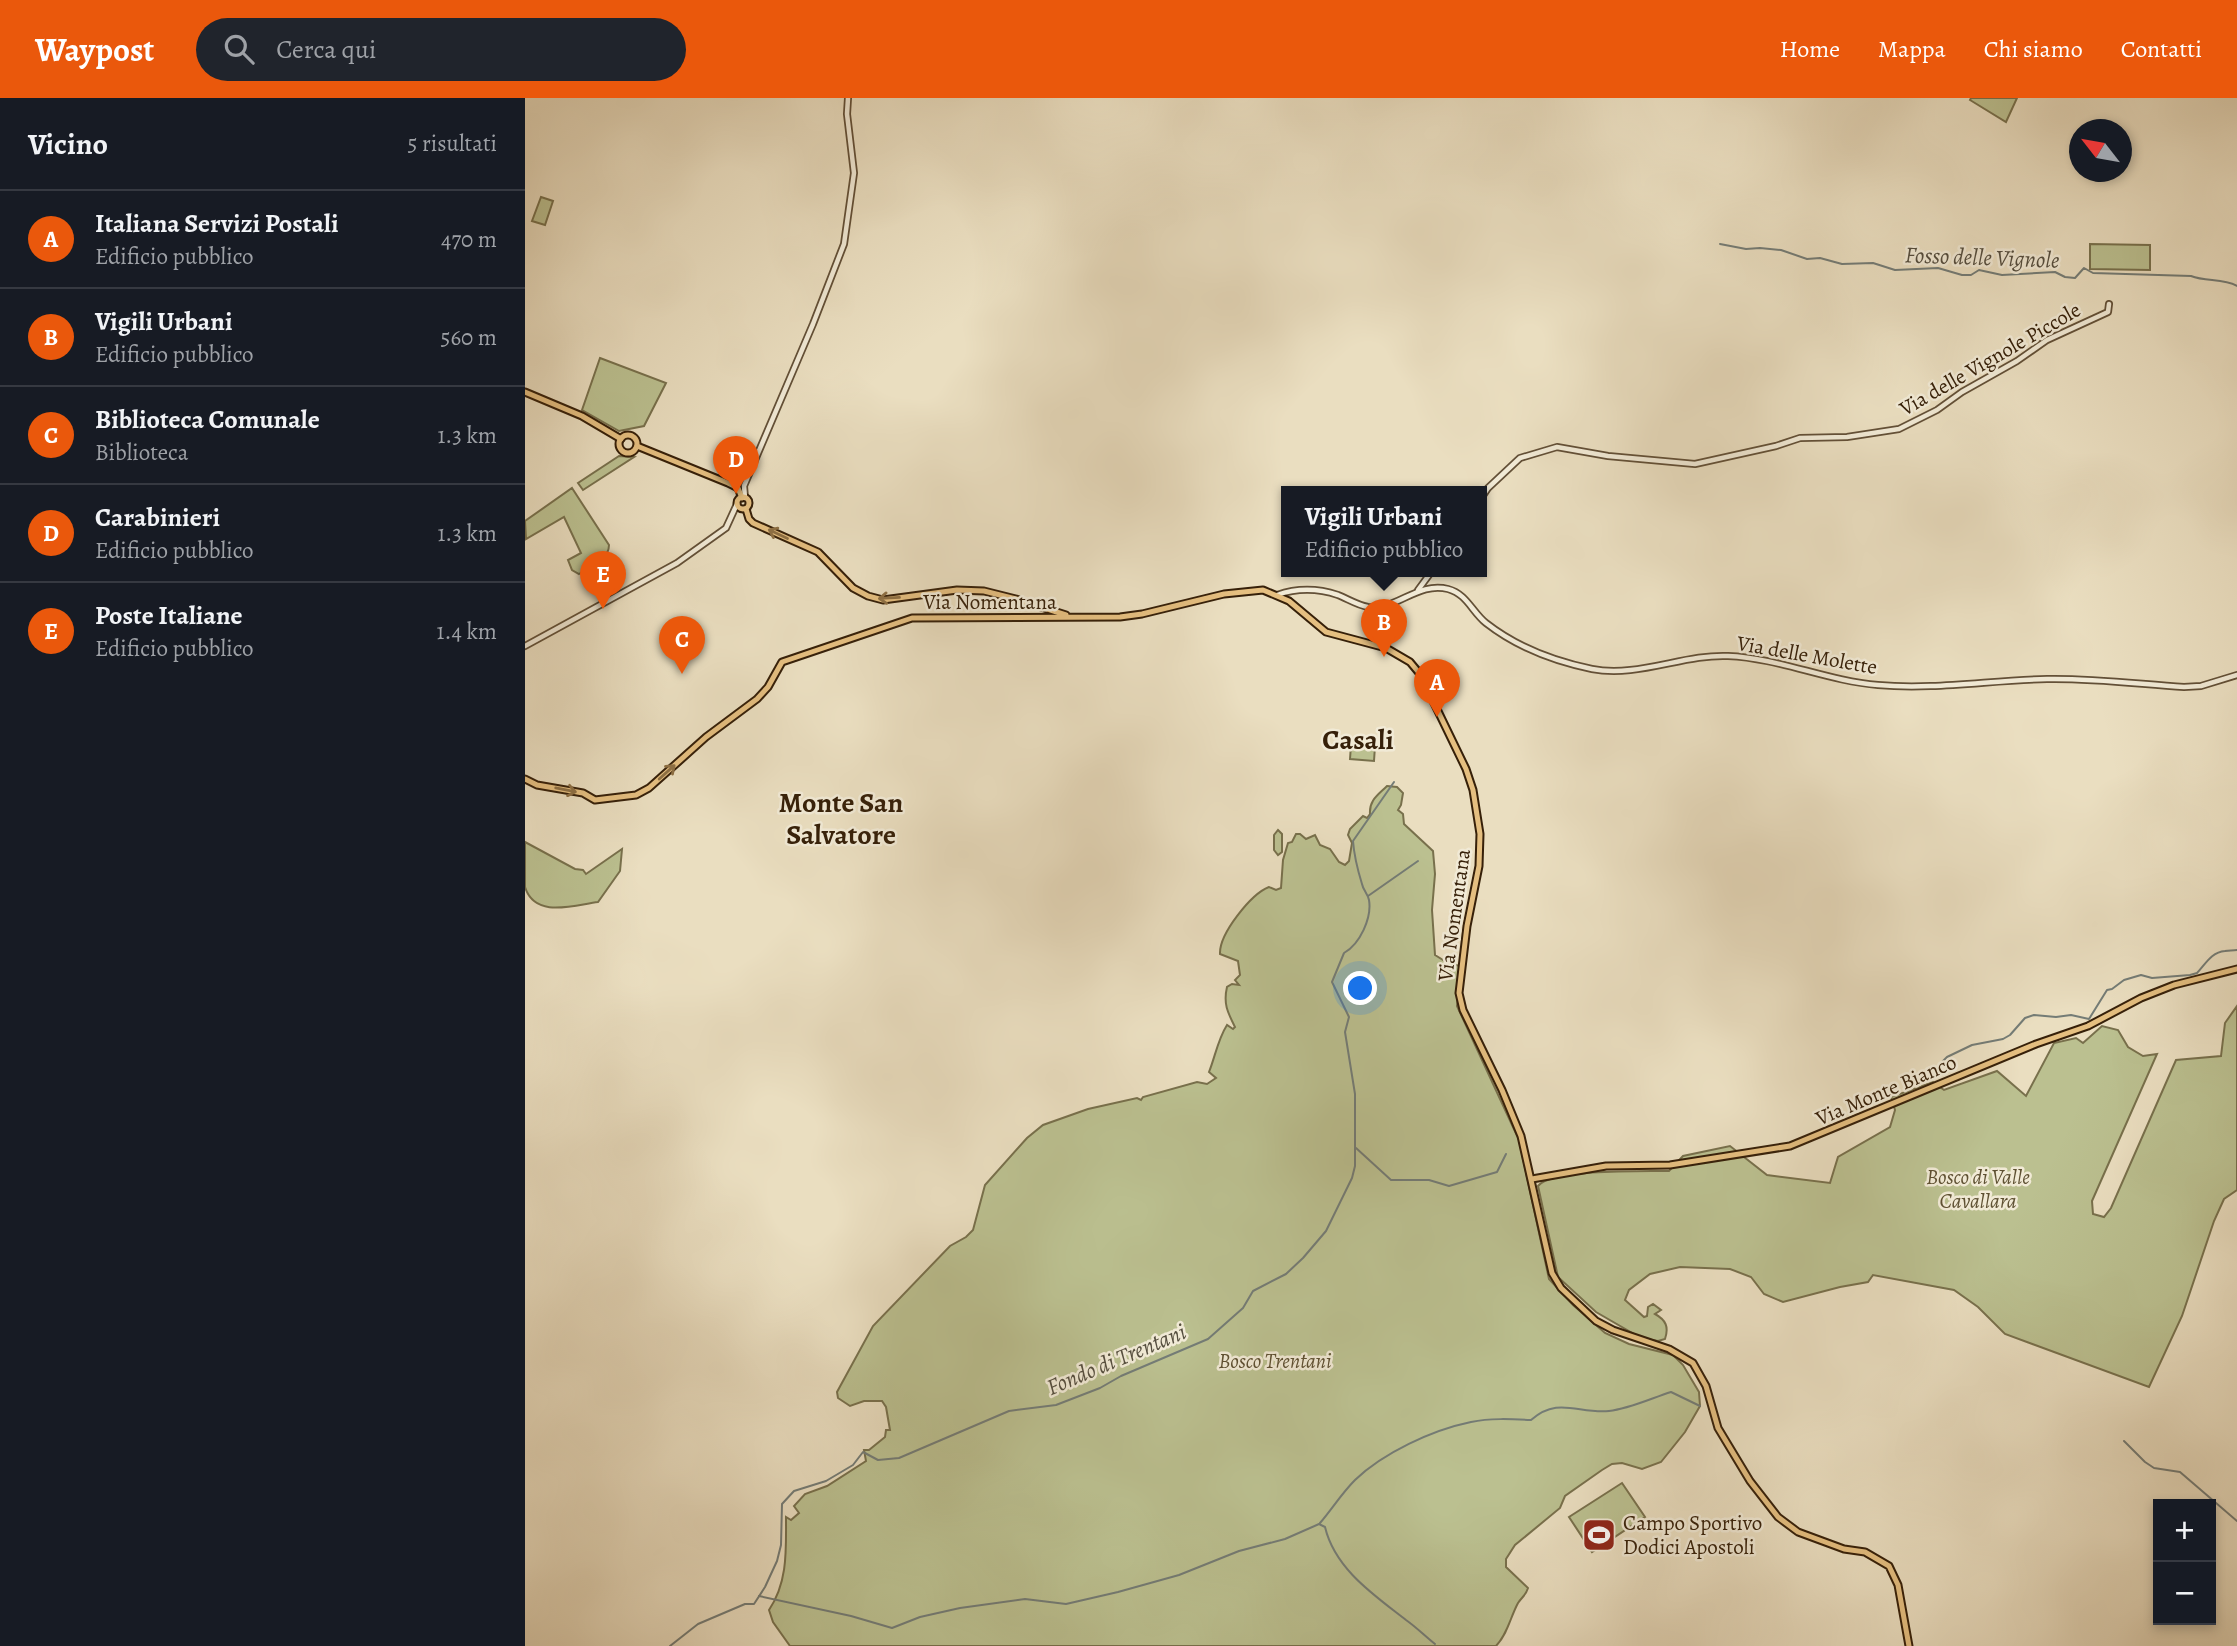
<!DOCTYPE html>
<html lang="it">
<meta charset="utf-8">
<style>
body{margin:0;font-family:Alegreya,serif;background:#20242c;color:#f1f3f6}
.controls{position:absolute;right:21px;bottom:21px;display:grid;overflow:hidden;border-radius:0px;box-shadow:0 4px 10px #0003}
.controls button{width:63px;height:63px;display:grid;place-items:center;padding:0;border:0;border-bottom:2px solid #363941;background:#171b24;color:#f1f3f6;font:35px sans-serif}
.compass{position:absolute;left:1544px;top:21px;width:63px;height:63px;border-radius:50%;background:#171b24;box-shadow:0 4px 10px #0003;rotate:301deg}
.you{position:absolute;left:836px;top:891px;width:24px;height:24px;margin:-18px;border:5px solid #fff;border-radius:50%;background:#1a73e8;box-shadow:0 0 0 10px #1a73e833}
.badge{display:grid;place-items:center;width:46px;height:46px;border-radius:50%;background:#ea580c;color:#fff;font-size:23px;font-weight:700}
.pin{position:absolute;translate:-50% -58px;filter:drop-shadow(0 2px 4px #0008)}
.pin::after{content:'';position:absolute;top:37px;width:24px;height:21px;background:inherit;clip-path:polygon(0 0,100% 0,50% 100%)}
.popup{position:absolute;left:756px;top:388px;width:206px;height:91px;box-sizing:border-box;display:grid;place-content:center;border-radius:0px;background:#171b24;filter:drop-shadow(0 2px 5px #0005);font-size:23px;white-space:nowrap;color:#9ea1a6}
.popup b{font-size:26px;color:#f1f3f6}
.popup::after{content:'';position:absolute;left:50%;top:100%;margin-left:-14px;border:14px solid transparent;border-top-color:#171b24}
.list{margin:0;padding:0;list-style:none}
h2{display:flex;justify-content:space-between;align-items:center;height:91px;margin:0;padding:0 28px;font-size:30px}
h2 small{font-size:23px;font-weight:400;color:#9ea1a6}
.list li{display:grid;grid-template-columns:46px 1fr auto;gap:21px;align-items:center;box-sizing:border-box;height:98px;padding:0 28px;border-top:2px solid #363941}
.list b{display:block;font-size:26px;white-space:nowrap}
.list p{margin:0;font-size:23px;white-space:nowrap;color:#9ea1a6}
.list em{font-size:23px;font-style:normal;color:#9ea1a6}
.icon{flex:none;width:38px;height:38px;fill:none;stroke:currentColor;stroke-width:2;stroke-linecap:round;stroke-linejoin:round}
.map{position:relative;flex:none;width:1712px;height:1548px;overflow:hidden}
header{display:flex;align-items:center;gap:42px;box-sizing:border-box;height:98px;padding:0 35px;background:#ea580c;color:#fff}
header strong{font-size:33px}
nav{display:flex;gap:38px;margin-inline-start:auto;font-size:24px}
.search{width:490px;height:63px;background:#20242c;display:flex;align-items:center;gap:18px;box-sizing:border-box;padding:0 24px;border-radius:38px;color:#9ea1a6;font-size:26px}
main{display:flex}
aside{flex:1;background:#171b24}
.map>svg:first-child{display:block}
</style>
<header>
<strong>Waypost</strong>
<div class="search"><svg class="icon" aria-label="search" viewBox="0 0 24 24"><circle cx="10" cy="10" r="6"/><path d="M15 15l6 6"/></svg>Cerca qui</div>
<nav><a>Home</a><a>Mappa</a><a>Chi siamo</a><a>Contatti</a></nav>
</header>
<main>
<aside>
<h2>Vicino<small>5 risultati</small></h2>
<ul class="list">
<li><span class="badge">A</span><div><b>Italiana Servizi Postali</b><p>Edificio pubblico</p></div><em>470 m</em></li>
<li><span class="badge">B</span><div><b>Vigili Urbani</b><p>Edificio pubblico</p></div><em>560 m</em></li>
<li><span class="badge">C</span><div><b>Biblioteca Comunale</b><p>Biblioteca</p></div><em>1.3 km</em></li>
<li><span class="badge">D</span><div><b>Carabinieri</b><p>Edificio pubblico</p></div><em>1.3 km</em></li>
<li><span class="badge">E</span><div><b>Poste Italiane</b><p>Edificio pubblico</p></div><em>1.4 km</em></li>
</ul>
</aside>
<div class="map">
<svg width="1712" height="1548" viewBox="0 0 1712 1548">
<rect width="100%" height="100%" fill="#eadec0"/>
<filter id="stains"><feTurbulence type="fractalNoise" baseFrequency=".00286" numOctaves="4"/><feColorMatrix values="0 0 0 0 .2 0 0 0 0 .09 0 0 0 0 .02 0 0 0 .5 -.17"/></filter>
<radialGradient id="worn" r=".72"><stop offset=".6" stop-color="#630" stop-opacity="0"/><stop offset="1" stop-color="#630" stop-opacity=".3"/></radialGradient>
<!-- green -->
<g fill="#bbc090" stroke="#78704c" stroke-width="2">
<polygon points="1446,0 1492,0 1481,24 1445,2"/>
<polygon points="16,99 28,103 20,127 7,123"/>
<polygon points="1565,146 1625,147 1625,172 1565,171"/>
<polygon points="75,260 141,285 119,328 94,333 57,312"/>
<polygon points="94,358 109,359 58,392 53,385"/>
<path d="M 47,390 L 84,447 C 84,462 66,469 54,476 L 47,472 L 43,462 L 56,455 L 39,419 L 1,441 L 0,423 Z"/>
<polygon points="826,647 850,648 849,663 825,661"/>
<path d="M 862,688 L 872,689 L 878,695 L 876,707 L 873,712 L 878,716 L 879,726 L 908,753 L 910,776 L 907,812 L 910,857 L 923,865 L 935,868 L 932,908 L 994,1042 L 1024,1181 L 1048,1207 L 1080,1235 L 1104,1246 L 1148,1257 L 1158,1267 L 1174,1294 L 1175,1308 L 1160,1334 L 1136,1364 L 1117,1371 L 1097,1365 L 1087,1366 L 1077,1372 L 1040,1398 L 1035,1410 L 990,1447 L 981,1461 L 981,1469 L 1003,1490 C 1001,1497 997,1499 993,1505 C 985,1520 983,1535 971,1548 L 265,1548 L 248,1524 L 244,1512 C 263,1484 261,1452 261,1419 L 266,1422 L 274,1415 L 269,1408 L 280,1396 L 302,1388 L 341,1363 L 339,1352 L 344,1352 L 360,1339 L 361,1332 L 365,1332 L 361,1309 L 357,1303 L 339,1303 L 325,1308 L 313,1300 L 312,1294 L 348,1228 L 425,1148 L 441,1139 L 448,1132 L 460,1087 L 502,1040 L 518,1027 L 563,1011 L 612,1000 L 616,1002 L 618,999 L 672,984 L 682,986 L 691,980 L 684,974 C 690,959 693,941 702,927 L 708,931 L 710,929 C 703,915 698,906 702,889 L 707,886 L 714,887 L 710,882 L 715,877 L 713,863 L 695,856 C 694,836 726,796 744,789 L 751,792 L 756,790 L 758,762 L 763,745 L 767,744 L 771,736 L 775,736 L 781,741 L 790,737 L 795,747 L 805,751 L 814,764 L 820,767 L 824,763 L 827,745 L 823,737 L 825,731 L 838,718 L 842,720 L 845,716 C 844,702 853,697 862,688 Z"/>
<polygon points="753,732 757,736 757,754 753,757 749,752 749,737"/>
<path d="M 0,744 L 50,771 L 58,772 L 61,776 L 97,751 L 95,773 L 73,804 C 49,807 10,821 0,789 C 0,779 0,756 0,744 Z"/>
<path d="M 1712,908 L 1712,1092 L 1699,1101 L 1689,1123 L 1657,1218 L 1624,1289 L 1480,1236 L 1453,1209 L 1429,1192 L 1348,1177 L 1343,1184 L 1315,1189 L 1258,1204 L 1239,1196 L 1226,1179 L 1205,1171 L 1155,1169 L 1125,1176 L 1104,1192 L 1100,1202 L 1119,1219 L 1122,1218 L 1123,1209 L 1128,1206 L 1136,1212 L 1130,1216 C 1141,1222 1144,1229 1140,1241 L 1133,1243 L 1116,1240 L 1071,1214 L 1033,1179 L 1013,1088 C 1027,1071 1118,1073 1144,1073 L 1158,1058 L 1205,1048 L 1242,1077 L 1305,1085 L 1313,1059 L 1365,1029 L 1370,1012 L 1366,999 L 1408,984 L 1419,992 L 1472,973 L 1501,998 L 1529,945 L 1551,940 L 1558,945 L 1577,928 L 1593,932 L 1603,949 L 1618,958 L 1632,956 L 1567,1103 L 1568,1116 L 1579,1119 L 1586,1110 L 1651,962 L 1696,958 L 1700,925 Z"/>
<polygon points="1097,1385 1120,1419 1067,1454 1044,1419"/>
</g>
<g fill="none" stroke-linecap="round" stroke-linejoin="round">
<!-- stream -->
<g stroke="#747c76" stroke-width="2">
<path d="M 1195,146 L 1221,151 L 1235,150 L 1256,152 L 1282,161 L 1295,160 L 1317,166 L 1348,165 L 1370,172 L 1413,170 L 1437,177 L 1446,177 L 1454,172 L 1477,177 L 1530,174 L 1540,179 L 1550,180 L 1559,170 L 1568,175 L 1666,178 C 1681,184 1698,180 1712,188"/>
<polyline points="843,798 893,763"/>
<path d="M 1416,965 L 1422,959 L 1447,947 L 1478,941 L 1485,937 L 1500,920 L 1509,917 L 1531,919 L 1546,917 L 1564,921 L 1582,892 L 1587,891 L 1599,882 L 1616,877 L 1627,880 L 1665,877 L 1672,875 C 1680,867 1686,854 1700,853 C 1704,852 1708,853 1712,852"/>
<polyline points="831,1050 866,1082 904,1082 924,1088 972,1074 981,1056"/>
<polyline points="1599,1343 1620,1364 1629,1370 1655,1374 1712,1423"/>
<path d="M 795,1425 C 807,1411 817,1395 830,1382 C 858,1355 907,1332 946,1324 C 965,1320 986,1321 1006,1322 C 1033,1298 1053,1316 1084,1313 C 1104,1311 1127,1300 1146,1294 L 1175,1308"/>
<path d="M 234,1498 L 326,1518 L 367,1530 L 395,1519 L 435,1510 L 500,1501 L 541,1506 L 593,1494 L 654,1477 L 714,1453 L 760,1441 L 794,1426 L 800,1429 C 810,1471 849,1497 881,1522 C 891,1529 900,1538 910,1546"/>
<path d="M 145,1548 L 173,1526 L 220,1506 L 229,1506 L 240,1489 L 252,1463 L 256,1447 L 257,1406 L 269,1393 L 301,1383 L 328,1367 L 338,1354 L 353,1362 L 374,1360 L 484,1313 L 531,1307 L 575,1290 L 596,1278 L 683,1241 L 718,1210 L 728,1193 L 761,1176 L 778,1160 L 801,1133 L 827,1080 L 830,1068 L 830,996 L 820,934 L 824,919 L 807,884 L 819,855 C 835,846 847,820 844,802 C 843,796 838,792 837,786 C 833,773 829,757 828,743 L 869,684"/>
</g>
<defs>
<g id="minor">
<polyline points="957,399 963,390 995,360 1032,349 1083,358 1170,366 1251,348 1275,340 1322,339 1374,331 1412,312 1437,294 1492,263 1522,242 1583,214 1584,206"/>
<polyline points="220,400 219,388 288,226 319,146 329,75 322,16 323,0"/>
<polyline points="893,492 907,473"/>
<path d="M 752,497 C 772,490 792,490 813,497 C 823,501 832,507 843,509 C 871,513 893,483 923,491 C 942,496 947,514 961,525 C 993,550 1028,563 1067,571 C 1112,580 1159,556 1203,558 C 1254,560 1302,583 1353,587 C 1409,592 1466,582 1522,581 C 1568,580 1613,586 1659,589 L 1676,588 L 1712,577"/>
<polyline points="0,548 152,465 201,430 212,406"/>
</g>
<g id="major">
<polyline points="0,294 57,318 96,341"/>
<circle cx="103" cy="346" r="9"/>
<polyline points="112,348 203,385 213,390 217,400"/>
<circle cx="218" cy="405" r="6"/>
<polyline points="221,411 224,421 228,425 293,454 328,490 343,498 358,502 432,492 459,493 491,501 541,517"/>
<polyline points="0,681 12,687 58,695 70,702 111,697 124,690 181,639 232,601 243,589 257,564 387,520 595,519 617,516 699,496 738,492 764,503 801,534 861,550 885,564 895,576 941,671 948,692 955,736 954,768 942,828 934,895 938,912 977,992 996,1038 1027,1175 1036,1190 1071,1223 1088,1232 1144,1251 1168,1265 1181,1288 1193,1330 1225,1383 1253,1419 1273,1434 1319,1451 1340,1454 1364,1468 1373,1487 1384,1548"/>
<polyline points="1007,1081 1081,1068 1145,1067 1265,1048 1511,946 1563,928 1616,900 1649,887 1712,871"/>
</g>
</defs>
<!-- minor casing -->
<use href="#minor" stroke="#635037" stroke-width="8"/>
<!-- major casing -->
<use href="#major" stroke="#362009" stroke-width="9"/>
<!-- minor -->
<use href="#minor" stroke="#f1ead6" stroke-width="4.5"/>
<!-- major -->
<use href="#major" stroke="#e5bf80" stroke-width="5"/>
</g>
<!-- one-way arrows -->
<defs><path id="oneway-shaft" d="M-6 0H5M1.5-3L5.5 0L1.5 3" fill="none" stroke-width="1.6" stroke-linecap="round" stroke-linejoin="round" transform="scale(1.75)"/></defs>
<g stroke="#8e7044">
<use href="#oneway-shaft" transform="translate(253 436) rotate(-155)"/>
<use href="#oneway-shaft" transform="translate(364 500) rotate(177)"/>
<use href="#oneway-shaft" transform="translate(142 674) rotate(-42)"/>
<use href="#oneway-shaft" transform="translate(41 692) rotate(11)"/>
</g>
<!-- icons -->
<defs>
<symbol id="stadium-square" viewBox="-11 -11 22 22"><rect x="-9" y="-9" width="18" height="18" rx="4" fill="#8f2418" stroke="#f1ead6"/><path d="M0-5a6.5 5 0 1 0 0 10a6.5 5 0 1 0 0-10ZM-3.5-1.8h7v3.6h-7Z" fill="#fff"/></symbol>
</defs>
<g fill-rule="evenodd">
<use href="#stadium-square" x="1055" y="1418" width="38" height="38"/>
</g>
<g text-anchor="middle" stroke-width="5" stroke-linejoin="round" paint-order="stroke">
<!-- street labels -->
<g font-size="21" fill="#362009" stroke="#f1ead6">
<text transform="translate(1465 261) rotate(-30)" y="7">Via delle Vignole Piccole</text>
<text x="465" y="511">Via Nomentana</text>
<text transform="translate(1282 557) rotate(10)" y="7">Via delle Molette</text>
<text transform="translate(929 817) rotate(-82)" y="7">Via Nomentana</text>
<text transform="translate(1361 992) rotate(-23)" y="7">Via Monte Bianco</text>
</g>
<!-- park labels -->
<g font-size="21" font-style="italic" fill="#5e5032" stroke="#f1ead6">
<text x="1453" y="1086">Bosco di Valle<tspan x="1453" dy="24">Cavallara</tspan></text>
<text x="750" y="1270">Bosco Trentani</text>
</g>
<!-- poi labels -->
<g font-size="21" fill="#362009" stroke="#f1ead6" text-anchor="start">
<text x="1098" y="1432">Campo Sportivo<tspan x="1098" dy="24">Dodici Apostoli</tspan></text>
</g>
<!-- water labels -->
<g font-size="23" font-style="italic" fill="#554e3f" stroke="#f1ead6">
<text transform="translate(1457 159) rotate(2)" y="8">Fosso delle Vignole</text>
<text transform="translate(591 1261) rotate(-23)" y="8">Fondo di Trentani</text>
</g>
<!-- district labels -->
<g font-size="28" font-weight="bold" fill="#362009" stroke="#f1ead6">
<text x="833" y="651">Casali</text>
<text x="316" y="714">Monte San<tspan x="316" dy="32">Salvatore</tspan></text>
</g>
</g>
<rect width="100%" height="100%" filter="url(#stains)"/>
<rect width="100%" height="100%" fill="url(#worn)"/>
</svg>
<div class="controls">
<button>+</button>
<button>−</button>
</div>
<svg class="compass" viewBox="-18 -18 36 36"><path d="M0-13l5 13h-10z" fill="#e53935"/><path d="M0 13l5-13h-10z" fill="#9ea1a6"/></svg>
<div class="you"></div>
<div class="pin badge" style="left:912px;top:619px">A</div>
<div class="pin badge" style="left:859px;top:559px">B</div>
<div class="popup"><b>Vigili Urbani</b>Edificio pubblico</div>
<div class="pin badge" style="left:157px;top:576px">C</div>
<div class="pin badge" style="left:211px;top:396px">D</div>
<div class="pin badge" style="left:78px;top:511px">E</div>
</div>
</main>
